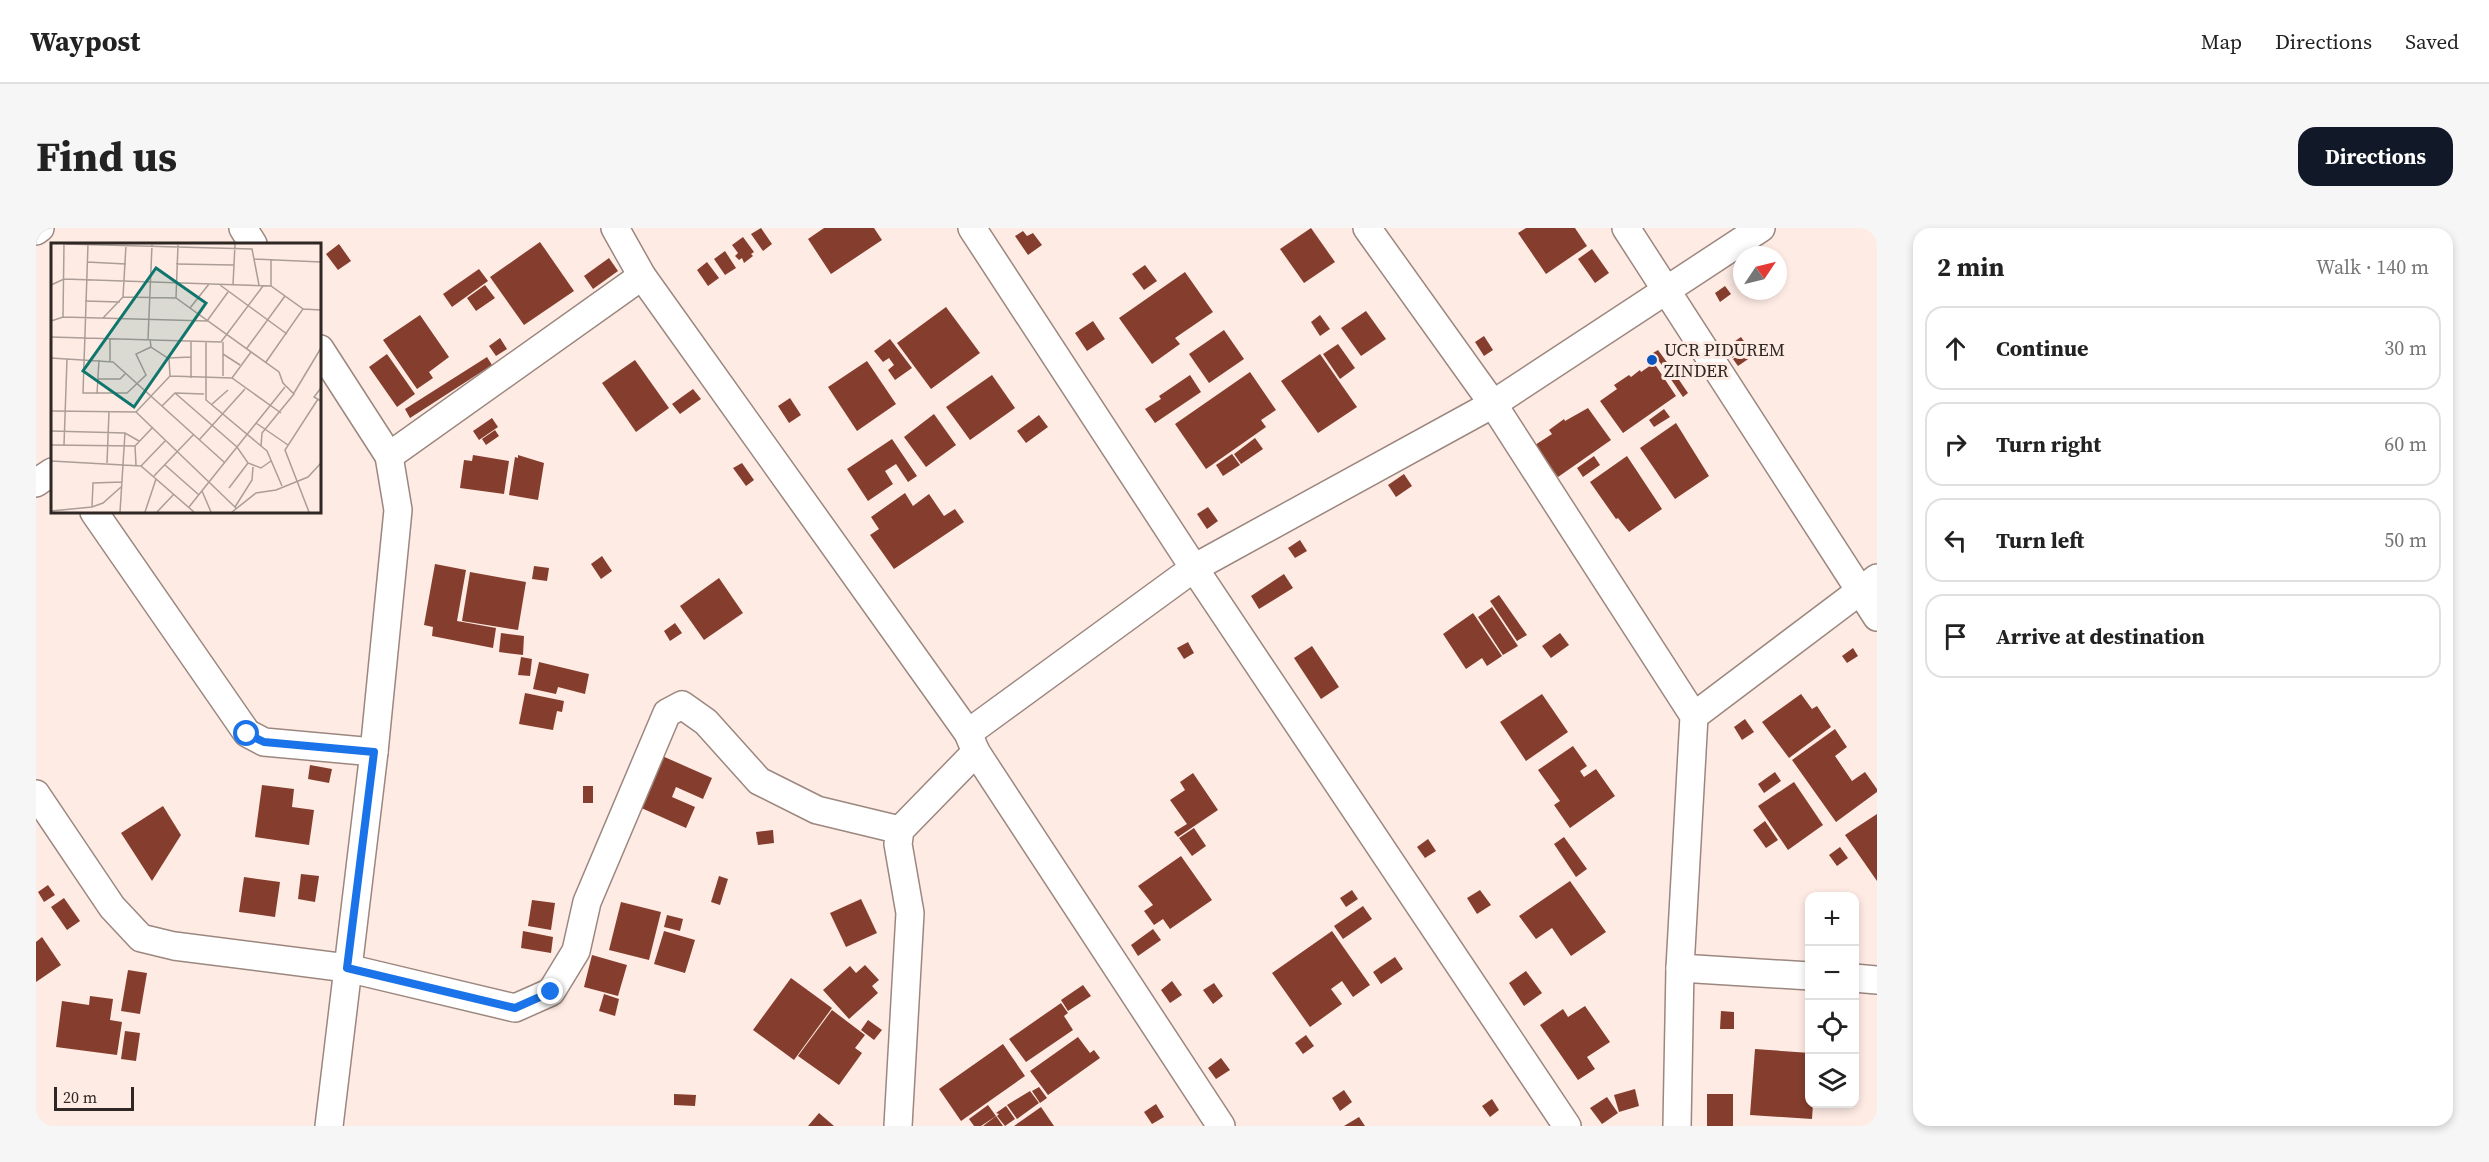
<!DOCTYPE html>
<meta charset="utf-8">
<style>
body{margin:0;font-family:"Source Serif 4",serif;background:#f6f6f6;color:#222}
.controls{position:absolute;right:18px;bottom:18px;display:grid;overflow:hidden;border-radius:12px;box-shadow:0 3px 9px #0003}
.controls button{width:54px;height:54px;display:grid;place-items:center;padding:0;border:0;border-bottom:2px solid #e0e0e0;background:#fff;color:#222;font:30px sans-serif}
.compass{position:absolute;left:1697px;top:18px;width:54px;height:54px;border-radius:50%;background:#fff;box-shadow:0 3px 9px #0003;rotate:55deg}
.scale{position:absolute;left:18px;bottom:15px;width:80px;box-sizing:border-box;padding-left:6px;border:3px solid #2f2723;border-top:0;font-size:16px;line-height:21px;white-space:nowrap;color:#2f2723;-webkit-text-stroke:4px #feebe4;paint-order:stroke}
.stop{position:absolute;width:18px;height:18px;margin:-14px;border:4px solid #1a73e8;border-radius:50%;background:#fff}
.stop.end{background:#1a73e8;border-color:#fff;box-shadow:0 2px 6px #0008}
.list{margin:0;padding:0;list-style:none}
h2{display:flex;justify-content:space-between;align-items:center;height:78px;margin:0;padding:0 24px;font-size:26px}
h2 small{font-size:20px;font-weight:400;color:#767676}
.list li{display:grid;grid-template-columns:39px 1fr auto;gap:18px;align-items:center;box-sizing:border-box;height:84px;margin:0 12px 12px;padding:0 12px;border:2px solid #e0e0e0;border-radius:18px}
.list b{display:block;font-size:22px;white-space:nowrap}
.list em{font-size:20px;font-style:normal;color:#767676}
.icon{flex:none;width:33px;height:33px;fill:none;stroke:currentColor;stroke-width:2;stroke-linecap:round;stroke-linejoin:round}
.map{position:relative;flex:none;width:1841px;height:898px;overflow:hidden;border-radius:18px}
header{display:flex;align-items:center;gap:36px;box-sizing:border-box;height:84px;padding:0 30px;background:#fff;border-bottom:2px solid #e0e0e0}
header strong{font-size:28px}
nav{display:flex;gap:33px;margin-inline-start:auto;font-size:21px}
.intro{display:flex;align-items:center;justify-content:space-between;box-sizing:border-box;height:144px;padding:0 36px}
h1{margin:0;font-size:42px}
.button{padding:15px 27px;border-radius:18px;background:#111827;color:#fff;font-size:21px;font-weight:700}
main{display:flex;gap:36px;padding:0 36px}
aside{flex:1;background:#fff;border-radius:18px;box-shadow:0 3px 9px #0003}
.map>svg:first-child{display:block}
</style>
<header>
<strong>Waypost</strong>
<nav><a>Map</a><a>Directions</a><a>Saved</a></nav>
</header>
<div class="intro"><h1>Find us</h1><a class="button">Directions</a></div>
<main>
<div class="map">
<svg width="1841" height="898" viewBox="0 0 1841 898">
<rect width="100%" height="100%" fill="#feebe4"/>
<!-- building -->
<g fill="#853e2e">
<polygon points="725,0 736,16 727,23 715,6"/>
<polygon points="788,0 838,0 846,12 795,46 772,11"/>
<polygon points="1275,0 1299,34 1268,55 1244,21"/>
<polygon points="1490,0 1539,0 1551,18 1510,46 1482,5"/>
<polygon points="987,3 991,8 997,5 1006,17 992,27 979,8"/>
<polygon points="707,9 718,24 715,26 717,28 708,35 706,30 703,32 699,28 702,25 696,17"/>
<polygon points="504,14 538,63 488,97 454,49"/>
<polygon points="303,16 315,33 302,42 290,26"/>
<polygon points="1556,21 1573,45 1559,55 1542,31"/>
<polygon points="689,23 700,40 689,47 678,31"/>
<polygon points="573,30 582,43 557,61 548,48"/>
<polygon points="671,34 683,50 672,58 661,42"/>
<polygon points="1109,37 1121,53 1108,62 1096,46"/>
<polygon points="443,41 452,53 416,79 407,66"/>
<polygon points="1149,44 1177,84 1139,110 1144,116 1116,136 1083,90"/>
<polygon points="449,57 459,70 440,83 431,70"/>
<polygon points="1689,58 1695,66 1684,74 1679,65"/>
<polygon points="910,79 944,125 895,161 861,115"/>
<polygon points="1330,83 1350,111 1325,128 1305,100"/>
<polygon points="384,87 413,129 393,144 397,150 381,161 347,112"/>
<polygon points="1284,87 1294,101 1284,108 1275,94"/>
<polygon points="1057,93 1069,111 1051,123 1039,105"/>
<polygon points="1188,102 1208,131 1173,155 1153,126"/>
<polygon points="1448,108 1457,122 1448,128 1439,114"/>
<polygon points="1705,109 1712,119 1696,130 1689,120"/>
<polygon points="464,110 471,121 460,128 453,118"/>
<polygon points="854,111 876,140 859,152 852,142 858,137 853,130 847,134 838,123"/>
<polygon points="1302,116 1319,140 1304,151 1287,126"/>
<polygon points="1713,120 1718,127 1702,138 1697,131"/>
<polygon points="1622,122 1633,137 1628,140 1617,125"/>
<polygon points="351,126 379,166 361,179 333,139"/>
<polygon points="1284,126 1321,179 1282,205 1245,153"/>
<polygon points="451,129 456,137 374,190 369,181"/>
<polygon points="599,132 633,180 600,204 566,155"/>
<polygon points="831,133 860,176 821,203 792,159"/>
<polygon points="1618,135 1640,168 1587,205 1564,173 1581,161 1578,157 1593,147 1595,149 1604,142 1605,144"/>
<polygon points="1214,144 1240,182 1225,192 1230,199 1170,241 1139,196"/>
<polygon points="1639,146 1652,165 1647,169 1634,150"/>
<polygon points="956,147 979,180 934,212 910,179"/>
<polygon points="1154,147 1165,164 1119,195 1109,181 1125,171 1123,168"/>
<polygon points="657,161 665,171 644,186 636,176"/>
<polygon points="754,170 765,187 753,195 742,178"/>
<polygon points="1552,180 1575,212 1522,249 1499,217 1516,206 1513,202 1528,191 1529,193"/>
<polygon points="1628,181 1634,189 1618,199 1613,192"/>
<polygon points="898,186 920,217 890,239 868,209"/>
<polygon points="1003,187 1012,199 990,215 981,203"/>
<polygon points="456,190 462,199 443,212 437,203"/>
<polygon points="1640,195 1673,248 1639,271 1604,220"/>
<polygon points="459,202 463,208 450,217 446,211"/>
<polygon points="1219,210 1227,221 1205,236 1198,226"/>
<polygon points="856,211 881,248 872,254 860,236 849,243 857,256 832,273 811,241"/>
<polygon points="1196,226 1204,237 1187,248 1180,237"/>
<polygon points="437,227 473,233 468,266 424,260 428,232 436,233"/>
<polygon points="482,227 508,235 502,272 473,267 479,229 482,230"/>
<polygon points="1558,228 1564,237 1547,249 1541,240"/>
<polygon points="1591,228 1626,281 1593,304 1582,290 1580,291 1554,254"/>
<polygon points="706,235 718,252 710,258 697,240"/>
<polygon points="1368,246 1376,258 1360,269 1352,257"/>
<polygon points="869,265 877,278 893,266 908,288 919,281 928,294 858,341 834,307 843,301 835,289"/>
<polygon points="1172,279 1182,293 1171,301 1161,286"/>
<polygon points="1264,312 1271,323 1259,330 1252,320"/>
<polygon points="566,328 576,343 565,351 555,336"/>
<polygon points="399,336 430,342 421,393 460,400 457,420 396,408 397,399 388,397"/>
<polygon points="498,338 513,340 511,353 496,351"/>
<polygon points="434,344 490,354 482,402 426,393"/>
<polygon points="1248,346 1257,360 1223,381 1215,368"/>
<polygon points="683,350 707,385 668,412 644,378"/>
<polygon points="1463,367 1491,407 1481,413 1454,373"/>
<polygon points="1456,379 1482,418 1467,427 1442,389"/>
<polygon points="1437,385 1466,428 1451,438 1446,430 1430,441 1407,406"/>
<polygon points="639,395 646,405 634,413 628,403"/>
<polygon points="465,405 488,408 487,427 463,424"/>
<polygon points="1524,405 1533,417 1515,430 1506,418"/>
<polygon points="1152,414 1158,425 1148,431 1141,420"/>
<polygon points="1276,418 1303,459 1285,471 1258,430"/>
<polygon points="1817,420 1822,428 1811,435 1806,428"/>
<polygon points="485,429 496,431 494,448 482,447"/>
<polygon points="503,434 553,446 549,466 522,459 520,466 497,461"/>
<polygon points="489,465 528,473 526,484 521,483 517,502 483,496"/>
<polygon points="1506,466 1532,504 1490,533 1464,494"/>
<polygon points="1765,466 1776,481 1781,478 1795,499 1753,530 1726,494"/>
<polygon points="1709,491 1718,504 1706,512 1698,499"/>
<polygon points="1799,501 1811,519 1799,528 1816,553 1829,544 1841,561 1841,564 1800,594 1756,532"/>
<polygon points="1537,518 1551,538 1544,543 1548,549 1560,541 1579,568 1534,600 1518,577 1524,573 1502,542"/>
<polygon points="624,527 676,550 667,571 640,559 636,569 659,579 650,600 601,578"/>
<polygon points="274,537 296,541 293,555 272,551"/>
<polygon points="1739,544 1745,553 1728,565 1722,556"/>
<polygon points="1157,545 1182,582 1142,609 1138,604 1151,596 1134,572 1149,562 1144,554"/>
<polygon points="1758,554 1787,597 1752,622 1722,578"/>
<polygon points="226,557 258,561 256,579 278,582 273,617 219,609"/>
<rect x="547" y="558" width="10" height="17"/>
<polygon points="127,578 145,607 116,653 85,605"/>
<polygon points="1841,586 1841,653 1809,607"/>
<polygon points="1729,593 1742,612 1730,620 1717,602"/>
<polygon points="1158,600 1170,618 1156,628 1143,610"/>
<polygon points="737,602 738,615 722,617 720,604"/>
<polygon points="1528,609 1551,641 1540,649 1518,616"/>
<polygon points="1392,611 1400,623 1389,630 1381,619"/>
<polygon points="1804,619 1812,630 1801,638 1793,627"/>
<polygon points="1145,628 1176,672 1134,701 1127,691 1118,697 1108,683 1117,677 1102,658"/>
<polygon points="265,646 283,648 279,674 262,671"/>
<polygon points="683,648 692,651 684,677 675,674"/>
<polygon points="208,649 244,654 239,689 203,684"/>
<polygon points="1534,653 1570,704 1535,728 1516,700 1500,711 1483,688"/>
<polygon points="12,657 19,667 8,674 2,664"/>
<polygon points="1316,662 1322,671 1310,679 1304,670"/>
<polygon points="1444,662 1455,677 1441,686 1431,670"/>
<polygon points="28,670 44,693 31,702 15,679"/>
<polygon points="825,671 841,705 810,719 794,685"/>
<polygon points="496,672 519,675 515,702 492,698"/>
<polygon points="585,674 625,684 613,732 573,722"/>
<polygon points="1327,678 1336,691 1307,711 1298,698"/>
<polygon points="631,687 647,691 644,703 628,699"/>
<polygon points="1117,701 1125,712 1102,728 1095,717"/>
<polygon points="487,703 517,709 515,725 485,720"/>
<polygon points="628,703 659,712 649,745 618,736"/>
<polygon points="1296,703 1334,757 1317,769 1306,753 1295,761 1306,776 1274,799 1236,745"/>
<polygon points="6,709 25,737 0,754 0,714"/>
<polygon points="556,727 591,737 582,768 548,759"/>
<polygon points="1359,729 1367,741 1345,756 1337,744"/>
<polygon points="829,737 843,752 836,758 842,765 813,791 787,762 814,738 820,745"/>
<polygon points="92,742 111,745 104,786 85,783"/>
<polygon points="1490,743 1506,765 1488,778 1473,755"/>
<polygon points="755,750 796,780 758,832 717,802"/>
<polygon points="1136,753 1146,767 1134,775 1125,762"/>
<polygon points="1178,755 1187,768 1177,776 1167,762"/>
<polygon points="1047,757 1055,768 1032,783 1025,772"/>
<polygon points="568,766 583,771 579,788 563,783"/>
<polygon points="54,768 77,771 74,792 86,794 81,827 20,819 26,773 53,777"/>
<polygon points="1025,775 1032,785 1028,788 1037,802 990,834 973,811"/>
<polygon points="1549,778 1574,814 1551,829 1559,841 1542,852 1504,797 1527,781 1532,789"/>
<polygon points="796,782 829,807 819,820 826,825 803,857 762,828"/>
<polygon points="1685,783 1698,784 1698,801 1684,801"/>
<polygon points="832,792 846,802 838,812 825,802"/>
<polygon points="89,803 104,805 100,833 85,831"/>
<polygon points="1270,807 1278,818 1267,826 1259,815"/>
<polygon points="1042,809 1054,825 1058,822 1064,830 1012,867 994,843"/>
<polygon points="967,816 989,848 925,893 903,861"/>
<polygon points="1719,821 1774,825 1774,876 1777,876 1776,891 1714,887"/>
<polygon points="1185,830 1194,842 1180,851 1172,840"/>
<polygon points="1003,859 1011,870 1004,875 996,863"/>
<polygon points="1599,861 1603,878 1583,884 1578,867"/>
<polygon points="1308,862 1316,874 1304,883 1296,870"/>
<polygon points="994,863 1003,875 981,891 971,877"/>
<polygon points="638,866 660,867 659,878 638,877"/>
<rect x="1671" y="866" width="26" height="32"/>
<polygon points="1571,869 1582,885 1566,896 1554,880"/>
<polygon points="1456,871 1463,882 1454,889 1446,878"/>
<polygon points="1120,876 1128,889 1116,896 1108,884"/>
<polygon points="952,877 960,888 945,898 938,898 933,891"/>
<polygon points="970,878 979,891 969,898 961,888 963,886 960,885"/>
<polygon points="1005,879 1018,898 978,898"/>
<polygon points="783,885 798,898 772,898"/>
<polygon points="960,888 967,898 947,898"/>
<polygon points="1323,889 1329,898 1308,898"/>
</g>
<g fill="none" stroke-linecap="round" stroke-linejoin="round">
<defs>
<g id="street">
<polyline points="207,0 217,16"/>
<polyline points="579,0 606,48 932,505 940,524 1185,898"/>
<polyline points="936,0 1158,340 1531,898"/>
<polyline points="1331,0 1457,176 1658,488 1644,740 1641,898"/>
<polyline points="1590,0 1841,389"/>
<polyline points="0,3 4,0"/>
<polyline points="284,121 353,228 362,282 338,524 293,898"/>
<polyline points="353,228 606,48"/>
<polyline points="0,255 16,244"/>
<polyline points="58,284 211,505 228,514 338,524"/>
<polyline points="1658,488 1841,350"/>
<polyline points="932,505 1158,340 1457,176 1725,0"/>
<polyline points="0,566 76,679 105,710 138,718 311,740 479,780 515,764 540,723 551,674 631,485 646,477 670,494 723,553 781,582 864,602"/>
<polyline points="1644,740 1774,748"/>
<polyline points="1818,750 1841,752"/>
<polyline points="862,898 874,685 862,616 864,602 940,524"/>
</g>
</defs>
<!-- street casing -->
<use href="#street" stroke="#9c877f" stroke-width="30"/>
<!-- street -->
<use href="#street" stroke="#fff" stroke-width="27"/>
</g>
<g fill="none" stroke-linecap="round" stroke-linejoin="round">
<!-- route -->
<polyline stroke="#1a73e8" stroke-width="8" points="211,506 228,514 338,524 311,740 479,780 515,764"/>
</g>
<!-- markers -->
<circle fill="#0b55bf" stroke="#feebe4" stroke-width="2" cx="1616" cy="132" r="6"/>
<g text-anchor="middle" stroke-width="6" stroke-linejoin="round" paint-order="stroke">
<!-- poi labels -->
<g font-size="18" fill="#2f2723" stroke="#feebe4" text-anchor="start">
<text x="1628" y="128">UCR PIDUREM<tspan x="1628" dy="21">ZINDER</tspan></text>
</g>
</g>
<!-- overview -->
<g transform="translate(15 15)">
<rect width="270" height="270" fill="#feebe4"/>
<path fill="none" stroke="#ab9d97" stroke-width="1.5" d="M 15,1 L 201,6 L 208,42M 37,1 L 32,150 L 76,150 L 95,132 L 85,111 L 100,104M 203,16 L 270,19M 36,19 L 75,21M 125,21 L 183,22M 0,42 L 13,36 L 220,43 L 252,66 L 215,119M 169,42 L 236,91M 182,42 L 184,1M 220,43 L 220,17M 72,54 L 125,55 L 228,129 L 232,140 L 243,151 L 211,190 L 210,203M 125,55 L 127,2M 34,58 L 69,59M 139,65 L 158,41M 252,66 L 270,67M 12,74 L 13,1M 52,75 L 72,54 L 75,2M 0,78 L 12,74 L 156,78 L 177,49M 0,94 L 170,99 L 212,43M 59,96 L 59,118M 97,96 L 101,2M 140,98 L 140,135M 155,99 L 155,157 L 216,208 L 231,243M 172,99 L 172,133M 196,105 L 234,53M 172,111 L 189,122M 0,115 L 62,119 L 173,219M 117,115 L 140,114M 119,133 L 181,135 L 230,170M 181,135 L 200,109M 47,136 L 69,136 L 75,130M 270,145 L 263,154 L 270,158M 124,150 L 186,204 L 197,220 L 210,225 L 220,218M 243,150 L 270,105M 46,151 L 48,117M 160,162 L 177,147M 111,163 L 124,150 L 153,151M 0,168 L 85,169 L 119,133 L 118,116 L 100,104 L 99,96M 85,169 L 186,266M 205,180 L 237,202M 0,188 L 74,190 L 88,198M 148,197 L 194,146M 0,202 L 84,203 L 102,184M 13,202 L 16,116M 84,203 L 85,222M 0,218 L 90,223 L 143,269M 56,220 L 58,169M 114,222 L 148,252M 90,223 L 115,197M 103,233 L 143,191M 178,245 L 197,220M 151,248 L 160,269M 41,264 L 42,240 L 71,239M 138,264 L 234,144M 184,264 L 201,237 L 202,224M 0,268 L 41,264 L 52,260 L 70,244M 69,269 L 74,190M 94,269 L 105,236M 106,269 L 123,251M 181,269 L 205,250 L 225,247 L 257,234 L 270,220M 258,269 L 234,207 L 267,156"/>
<path fill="#0f766e" fill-opacity="0.15" stroke="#0f766e" stroke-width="3" d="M 105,25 L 155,60 L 83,164 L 32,128 Z"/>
<rect width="270" height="270" fill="none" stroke="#2f2723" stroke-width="3"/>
</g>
</svg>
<div class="controls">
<button>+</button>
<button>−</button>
<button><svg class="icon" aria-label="locate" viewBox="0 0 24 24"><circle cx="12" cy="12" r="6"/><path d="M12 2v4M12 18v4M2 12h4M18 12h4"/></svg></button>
<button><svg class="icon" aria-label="layers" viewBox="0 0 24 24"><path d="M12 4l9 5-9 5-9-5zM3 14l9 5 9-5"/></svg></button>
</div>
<svg class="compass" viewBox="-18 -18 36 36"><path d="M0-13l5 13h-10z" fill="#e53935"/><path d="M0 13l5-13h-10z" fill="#767676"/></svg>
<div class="scale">20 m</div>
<div class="stop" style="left:211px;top:506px"></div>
<div class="stop end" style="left:515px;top:764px"></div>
</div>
<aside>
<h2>2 min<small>Walk · 140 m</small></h2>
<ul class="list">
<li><svg class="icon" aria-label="ahead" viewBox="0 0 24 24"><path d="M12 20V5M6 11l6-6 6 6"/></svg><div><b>Continue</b></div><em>30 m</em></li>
<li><svg class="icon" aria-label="right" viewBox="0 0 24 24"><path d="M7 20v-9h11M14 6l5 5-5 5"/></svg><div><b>Turn right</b></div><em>60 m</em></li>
<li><svg class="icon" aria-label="left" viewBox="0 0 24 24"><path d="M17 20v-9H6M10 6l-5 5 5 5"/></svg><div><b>Turn left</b></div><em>50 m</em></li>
<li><svg class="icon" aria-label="arrive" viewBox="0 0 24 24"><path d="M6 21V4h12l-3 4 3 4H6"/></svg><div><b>Arrive at destination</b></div></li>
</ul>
</aside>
</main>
